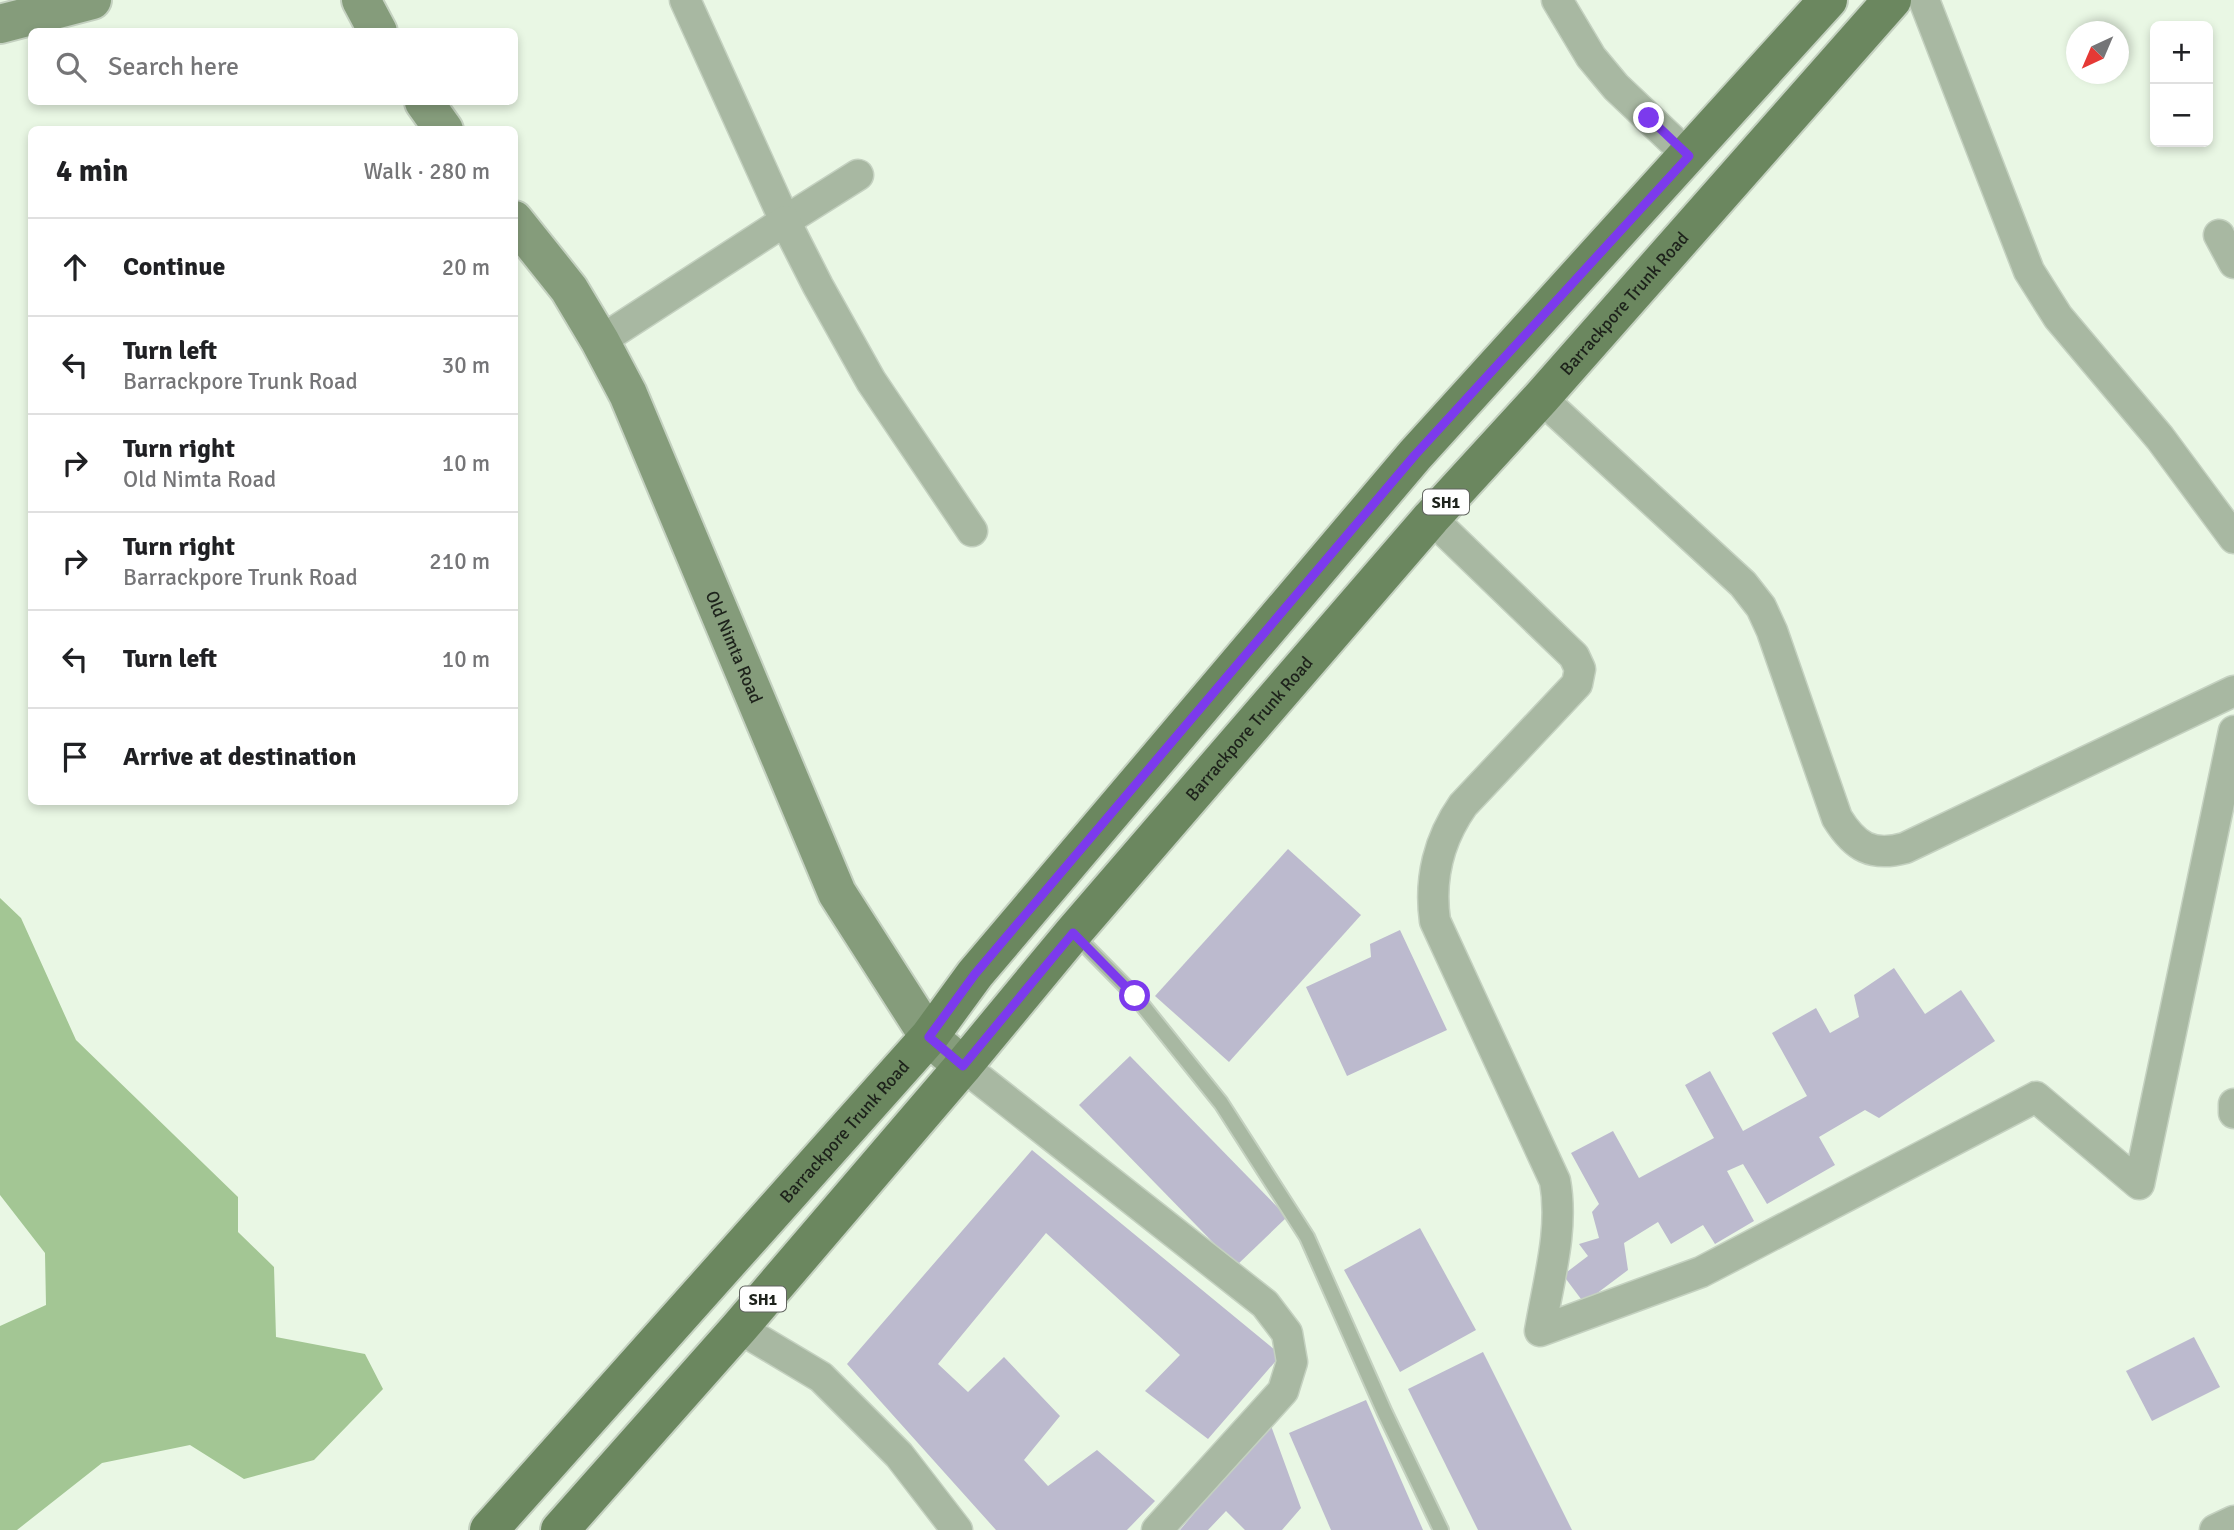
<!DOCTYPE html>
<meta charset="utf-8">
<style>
body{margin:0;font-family:Signika,sans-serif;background:#f2f2f2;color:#202124}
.controls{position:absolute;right:21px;top:21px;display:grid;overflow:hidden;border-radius:10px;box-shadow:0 4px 10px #0003}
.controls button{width:63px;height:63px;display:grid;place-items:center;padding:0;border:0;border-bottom:2px solid #e0e0e0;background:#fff;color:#202124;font:35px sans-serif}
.compass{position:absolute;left:2066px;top:21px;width:63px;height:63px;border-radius:50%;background:#fff;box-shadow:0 4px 10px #0003;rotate:224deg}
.stop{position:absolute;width:21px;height:21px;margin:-16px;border:5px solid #7c3aed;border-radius:50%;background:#fff}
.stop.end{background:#7c3aed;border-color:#fff;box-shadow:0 2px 7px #0008}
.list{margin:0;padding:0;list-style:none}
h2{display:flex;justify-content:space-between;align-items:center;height:91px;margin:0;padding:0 28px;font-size:30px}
h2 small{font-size:23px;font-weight:400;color:#757577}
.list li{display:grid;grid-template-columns:46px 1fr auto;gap:21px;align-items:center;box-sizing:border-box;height:98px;padding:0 28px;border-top:2px solid #e0e0e0}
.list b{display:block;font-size:26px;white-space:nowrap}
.list p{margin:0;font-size:23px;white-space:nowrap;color:#757577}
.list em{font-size:23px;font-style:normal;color:#757577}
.icon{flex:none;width:38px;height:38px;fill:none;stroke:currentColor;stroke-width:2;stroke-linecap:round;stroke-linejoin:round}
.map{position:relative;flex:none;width:2234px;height:1530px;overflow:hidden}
.search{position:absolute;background:#fff;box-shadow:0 4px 10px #0003;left:28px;top:28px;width:490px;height:77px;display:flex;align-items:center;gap:18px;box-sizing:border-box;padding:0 24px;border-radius:10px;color:#757577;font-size:26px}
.panel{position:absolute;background:#fff;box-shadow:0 4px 10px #0003;left:28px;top:126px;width:490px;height:679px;border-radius:10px}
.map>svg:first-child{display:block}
</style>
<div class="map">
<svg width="2234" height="1530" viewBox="0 0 2234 1530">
<rect width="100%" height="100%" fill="#e9f7e4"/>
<!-- water -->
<polygon fill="#a3c694" points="0,898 21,918 76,1040 238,1197 238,1232 274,1267 276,1337 365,1354 383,1389 314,1460 244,1479 190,1445 102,1463 17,1530 0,1530 0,1326 46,1305 45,1253 0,1195"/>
<!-- building -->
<g fill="#bcbace">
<polygon points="1288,849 1361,915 1229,1062 1155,996"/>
<polygon points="1400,930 1447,1030 1347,1076 1306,987 1371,957 1370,944"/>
<polygon points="1894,968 1925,1014 1961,990 1995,1041 1879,1118 1865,1110 1819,1137 1835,1165 1767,1204 1743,1164 1727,1171 1754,1221 1715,1244 1703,1225 1671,1244 1658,1222 1624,1243 1628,1270 1584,1303 1563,1275 1588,1256 1579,1244 1599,1238 1592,1212 1599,1204 1571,1153 1613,1131 1639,1178 1714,1138 1685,1085 1710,1071 1743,1131 1807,1096 1772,1033 1816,1008 1830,1033 1859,1017 1854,995"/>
<polygon points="1130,1056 1287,1217 1236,1266 1079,1105"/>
<polygon points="1032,1150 1281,1355 1208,1439 1145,1391 1180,1355 1046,1233 938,1364 968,1392 1004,1357 1060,1416 1024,1460 1048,1486 1097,1450 1155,1501 1127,1530 996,1530 847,1364"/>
<polygon points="1420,1228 1476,1330 1400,1372 1344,1270"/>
<polygon points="2194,1337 2220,1387 2152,1421 2126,1371"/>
<polygon points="1483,1352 1572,1530 1478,1530 1408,1389"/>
<polygon points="1366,1400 1423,1530 1331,1530 1289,1433"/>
<polygon points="1270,1423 1301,1508 1282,1530 1245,1530 1226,1511 1208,1530 1180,1530"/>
</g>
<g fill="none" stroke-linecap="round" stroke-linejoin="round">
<defs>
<polyline id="lane" points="1074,934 1135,996 1221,1103 1307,1237 1385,1413 1441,1530"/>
<g id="street">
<polyline points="685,0 785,221 858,175"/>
<polyline points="1557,0 1591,57 1616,87 1689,156"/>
<polyline points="1924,0 2029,271 2058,317 2160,438 2234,538"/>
<polyline points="2219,235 2234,263"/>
<polyline points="600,341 785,221 818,286 871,381 972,531"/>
<path d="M 1541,398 L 1743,584 L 1761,607 L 1772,631 L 1837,818 C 1855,847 1872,857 1905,848 L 2234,691"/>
<path d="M 1431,518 L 1574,656 L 1580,669 L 1577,684 L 1463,805 C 1439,839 1429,879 1435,921 L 1555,1181 C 1564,1230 1548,1282 1540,1331 L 1701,1272 L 2036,1097 L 2139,1184 L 2234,731"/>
<polyline points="963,1066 1265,1304 1287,1333 1292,1362 1283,1391 1157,1530"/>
<polyline points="2234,1104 2234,1113"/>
<polyline points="739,1328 821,1377 899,1455 957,1530"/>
<polyline points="2215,1530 2234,1521"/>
</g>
<g id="secondary">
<polyline points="361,0 378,32"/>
<polyline points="0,24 92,0"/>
<polyline points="424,102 444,130"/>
<path id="s1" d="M 514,220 L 569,289 L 600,341 L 628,394 L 837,893 L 929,1037 L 963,1066"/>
</g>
<g id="primary">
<path id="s2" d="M 489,1530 L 929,1037 L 975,974 L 1415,455 L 1828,0"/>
<path id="s3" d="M 560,1530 L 739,1328 L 963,1066 L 1073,933 L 1431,518 L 1541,398 L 1892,0"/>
</g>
</defs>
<!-- lane casing -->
<use href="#lane" stroke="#c4d1c0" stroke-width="18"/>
<!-- street casing -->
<use href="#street" stroke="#c4d1c0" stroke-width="33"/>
<!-- secondary casing -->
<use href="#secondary" stroke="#c4d1c0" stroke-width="42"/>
<!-- primary casing -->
<use href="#primary" stroke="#c4d1c0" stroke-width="42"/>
<!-- lane -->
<use href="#lane" stroke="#a8b8a2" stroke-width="14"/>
<!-- street -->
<use href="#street" stroke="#a8b8a2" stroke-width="30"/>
<!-- secondary -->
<use href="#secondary" stroke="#859c7b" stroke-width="38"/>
<!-- primary -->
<use href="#primary" stroke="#6b875f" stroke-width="38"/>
</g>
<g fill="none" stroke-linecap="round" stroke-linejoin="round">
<!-- route -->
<polyline stroke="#7c3aed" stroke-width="9" points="1135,996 1073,933 963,1066 929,1037 975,974 1415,455 1689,156 1649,118"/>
</g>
<g text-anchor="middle" stroke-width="6" stroke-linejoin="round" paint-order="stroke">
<!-- shield labels -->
<g fill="#fff" stroke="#61645f" stroke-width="2">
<rect x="1423" y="489.5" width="46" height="25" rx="5"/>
<rect x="740" y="1286.5" width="46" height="25" rx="5"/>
</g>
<g font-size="16" font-weight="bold" fill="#1d221b">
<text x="1446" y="508">SH1</text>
<text x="763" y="1305">SH1</text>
</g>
<!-- street labels -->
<g font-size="18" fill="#1d221b" stroke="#fff">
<text dy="6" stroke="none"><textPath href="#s3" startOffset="1624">Barrackpore Trunk Road</textPath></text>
<text dy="6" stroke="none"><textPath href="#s1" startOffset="483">Old Nimta Road</textPath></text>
<text dy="6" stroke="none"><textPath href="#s3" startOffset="1057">Barrackpore Trunk Road</textPath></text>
<text dy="6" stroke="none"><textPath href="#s2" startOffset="534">Barrackpore Trunk Road</textPath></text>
</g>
</g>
</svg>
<div class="controls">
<button>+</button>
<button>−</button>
</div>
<svg class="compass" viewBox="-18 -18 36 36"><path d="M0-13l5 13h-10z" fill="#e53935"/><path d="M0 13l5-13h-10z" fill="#757577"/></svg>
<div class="stop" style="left:1135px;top:996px"></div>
<div class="stop end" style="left:1649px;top:118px"></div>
<div class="search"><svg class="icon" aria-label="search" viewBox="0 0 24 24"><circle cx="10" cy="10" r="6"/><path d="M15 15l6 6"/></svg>Search here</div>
<section class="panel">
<h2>4 min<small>Walk · 280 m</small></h2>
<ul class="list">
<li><svg class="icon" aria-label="ahead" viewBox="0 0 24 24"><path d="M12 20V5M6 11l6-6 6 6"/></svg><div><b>Continue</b></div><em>20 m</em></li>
<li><svg class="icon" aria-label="left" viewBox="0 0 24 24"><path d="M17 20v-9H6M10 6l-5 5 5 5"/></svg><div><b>Turn left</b><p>Barrackpore Trunk Road</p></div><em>30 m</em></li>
<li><svg class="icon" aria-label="right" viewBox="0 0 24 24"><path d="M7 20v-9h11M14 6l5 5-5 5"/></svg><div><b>Turn right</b><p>Old Nimta Road</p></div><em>10 m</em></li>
<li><svg class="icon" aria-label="right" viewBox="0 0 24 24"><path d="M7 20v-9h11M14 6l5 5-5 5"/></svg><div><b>Turn right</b><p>Barrackpore Trunk Road</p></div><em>210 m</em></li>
<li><svg class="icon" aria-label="left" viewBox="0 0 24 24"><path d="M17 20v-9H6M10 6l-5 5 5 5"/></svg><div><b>Turn left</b></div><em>10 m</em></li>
<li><svg class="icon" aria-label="arrive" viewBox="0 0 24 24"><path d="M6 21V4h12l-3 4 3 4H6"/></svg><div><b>Arrive at destination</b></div></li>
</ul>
</section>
</div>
